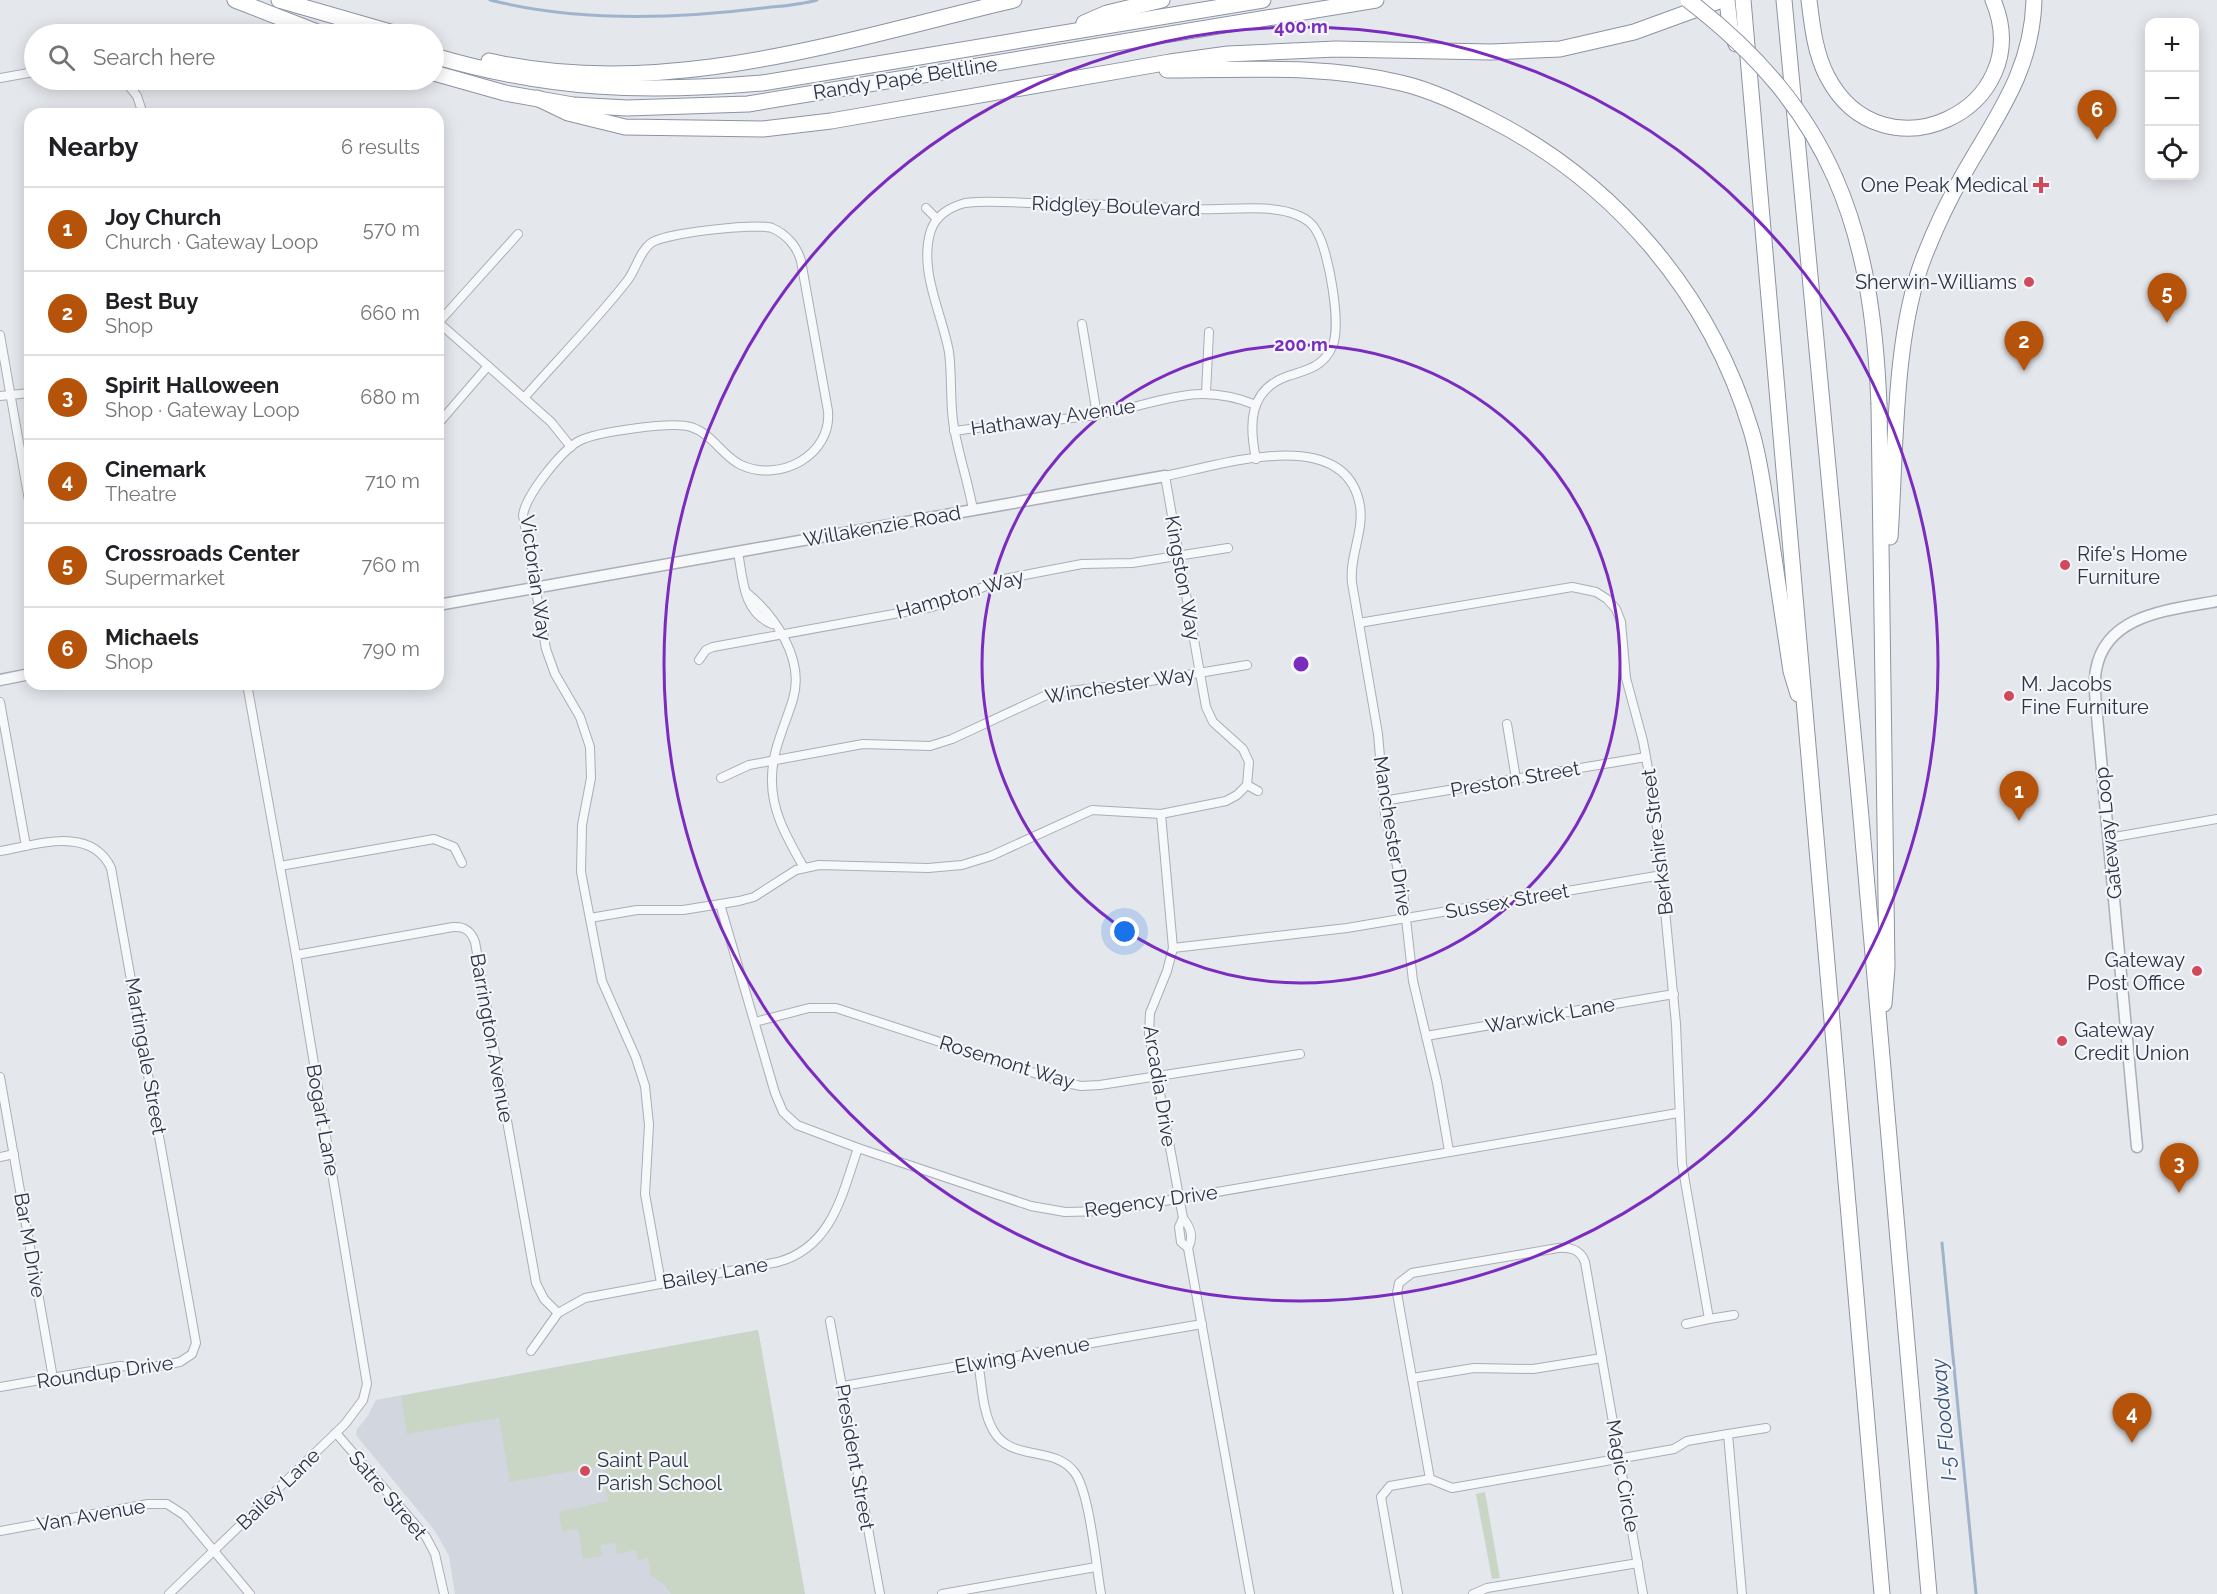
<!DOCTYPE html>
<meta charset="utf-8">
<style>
body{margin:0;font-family:Raleway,sans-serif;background:#f6f6f6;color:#202124}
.controls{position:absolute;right:18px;top:18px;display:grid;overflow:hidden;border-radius:12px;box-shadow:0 3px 15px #0003}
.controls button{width:54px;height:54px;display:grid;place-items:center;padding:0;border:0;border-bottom:2px solid #e0e0e0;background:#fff;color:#202124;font:30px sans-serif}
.you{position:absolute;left:1125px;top:932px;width:21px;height:21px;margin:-15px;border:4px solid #fff;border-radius:50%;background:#1a73e8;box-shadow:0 0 0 9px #1a73e833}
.badge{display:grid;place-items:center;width:39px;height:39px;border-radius:50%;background:#b45309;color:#fff;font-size:20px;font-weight:700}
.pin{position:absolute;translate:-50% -50px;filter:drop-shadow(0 2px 3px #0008)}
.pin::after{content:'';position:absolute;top:32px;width:21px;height:18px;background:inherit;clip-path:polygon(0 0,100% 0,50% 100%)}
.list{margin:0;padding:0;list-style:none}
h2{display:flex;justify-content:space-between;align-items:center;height:78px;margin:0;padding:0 24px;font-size:26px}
h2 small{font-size:20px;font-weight:400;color:#757577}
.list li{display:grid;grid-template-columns:39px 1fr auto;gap:18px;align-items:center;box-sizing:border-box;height:84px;padding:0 24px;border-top:2px solid #e0e0e0}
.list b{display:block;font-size:22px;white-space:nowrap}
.list p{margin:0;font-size:20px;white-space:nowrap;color:#757577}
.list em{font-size:20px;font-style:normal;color:#757577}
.icon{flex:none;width:33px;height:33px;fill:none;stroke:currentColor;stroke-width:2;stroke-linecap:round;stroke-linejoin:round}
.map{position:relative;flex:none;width:2217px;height:1594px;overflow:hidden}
.search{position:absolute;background:#fff;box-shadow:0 3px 15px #0003;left:24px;top:24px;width:420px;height:66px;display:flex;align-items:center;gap:15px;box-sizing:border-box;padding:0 21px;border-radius:33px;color:#757577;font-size:22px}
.panel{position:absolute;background:#fff;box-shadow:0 3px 15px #0003;left:24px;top:108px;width:420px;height:582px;border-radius:18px}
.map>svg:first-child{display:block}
</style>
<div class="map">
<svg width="2217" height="1594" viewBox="0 0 2217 1594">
<rect width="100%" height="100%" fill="#e4e7ec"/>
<!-- built -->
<polygon fill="#d2d6de" points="758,1330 805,1594 455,1594 449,1556 435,1531 356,1435 357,1429 367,1417 376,1400"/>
<!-- green -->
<g fill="#c9d6c5">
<polygon points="758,1330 805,1594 671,1594 664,1584 651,1576 648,1558 638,1560 636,1550 617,1554 615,1543 600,1545 602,1556 583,1559 578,1529 562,1531 559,1512 608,1501 602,1466 510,1482 499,1418 407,1434 401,1396"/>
<polygon points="1485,1492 1500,1578 1492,1579 1476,1494"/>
</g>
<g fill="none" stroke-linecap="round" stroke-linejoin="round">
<!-- stream -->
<g stroke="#9fb4cc" stroke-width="3">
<path d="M 490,0 C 577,22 675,19 763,8 C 781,6 800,5 817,0"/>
<polyline points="1942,1243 1976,1594"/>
</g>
<defs>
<g id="minor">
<polyline points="34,46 34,47"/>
<polyline points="0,78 34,72"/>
<polyline points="124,80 137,96 143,114"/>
<polyline points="926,208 937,219"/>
<polyline points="438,322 488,366"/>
<polyline points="439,322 518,234"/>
<polyline points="1082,324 1097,415"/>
<polyline points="0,335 30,506"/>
<polyline points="1206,393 1209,332"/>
<polyline points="0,396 30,393"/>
<path d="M 524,398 C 558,359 595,322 627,281 C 636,270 639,252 651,243 C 663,233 757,223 772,228 C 786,234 797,246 801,261 L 828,411 C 832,455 780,483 741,465 C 722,456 713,434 691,427 C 673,421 596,432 579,441 C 561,451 526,495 523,515 L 546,649 L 555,674 L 580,717 L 590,747 L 591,778 L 582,825 L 581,872 L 602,981 L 636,1058 L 645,1086 L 649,1125 L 645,1194 L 661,1283"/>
<polyline points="438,424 488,366 551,422 571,447"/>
<path d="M 954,431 C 1001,424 1049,422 1095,415 C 1157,406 1192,379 1256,405"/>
<path d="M 973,510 C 968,480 957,451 953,421 C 950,398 952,375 949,352 C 942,313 918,270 931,230 C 937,214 950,207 965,203 C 989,200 1014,203 1038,203 C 1091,204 1141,206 1193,209 C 1223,211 1270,203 1297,215 C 1305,218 1313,224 1317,232 C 1329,252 1342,327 1332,347 C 1323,367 1307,370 1288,376 C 1248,390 1249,425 1256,459"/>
<path d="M 738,552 C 743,580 743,612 772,624"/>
<path d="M 746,592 C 775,616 805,659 793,699 C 785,726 772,750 772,778 C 771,812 788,839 804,868"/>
<polyline points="1359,623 1572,587 1596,592 1607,599 1616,609 1621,622 1626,678 1643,741 1655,807 1676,1024 1682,1164 1709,1319 1686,1324"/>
<polyline points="699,660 706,650 713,647 932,607 1004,579 1082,564 1132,563 1228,548"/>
<polyline points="0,702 26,846"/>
<polyline points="1507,724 1516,779"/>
<polyline points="721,778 749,765 863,744 930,746 952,739 1051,693 1132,684 1247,665"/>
<polyline points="1247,785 1258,791"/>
<polyline points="1383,801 1646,757"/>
<path d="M 1161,814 L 1173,948 L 1167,971 L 1150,1013 L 1149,1034 L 1183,1218 C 1191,1228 1194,1237 1188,1248 L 1250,1594"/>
<polyline points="2109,838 2217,819"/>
<path d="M 0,851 C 36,845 91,825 111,868 L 196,1343 L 192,1354 L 180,1362 L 147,1368 L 120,1366 L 0,1387"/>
<polyline points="280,866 434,839 454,847 462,863"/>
<polyline points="720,904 775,1093 783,1112 797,1125 858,1148 1031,1206 1065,1212 1106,1211 1678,1113"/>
<path d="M 590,918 L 637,910 L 683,910 L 739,901 L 754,897 L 796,870 L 819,865 L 928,868 L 962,865 L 991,856 L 1092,810 L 1161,814 L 1226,801 L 1237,795 L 1247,785 L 1249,762 L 1243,749 L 1213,722 L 1206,707 L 1165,476 C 1218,466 1346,422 1360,506 C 1364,532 1349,557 1352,583 L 1378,734 L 1385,814 L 1403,892 L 1413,981 L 1437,1082 L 1449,1151"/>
<polyline points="1173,948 1347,928 1662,875"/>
<path d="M 296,955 L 453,927 C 465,926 471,931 475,942 L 536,1283 L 544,1299 L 558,1313"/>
<polyline points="755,1022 809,1008 836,1008 1062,1082 1081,1086 1100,1085 1300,1054"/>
<polyline points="1426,1036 1674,994"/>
<polyline points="0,1077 53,1378"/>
<polyline points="0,1157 14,1154"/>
<polyline points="1183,1218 1179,1227 1181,1242 1188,1248"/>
<polyline points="1709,1319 1734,1315"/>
<polyline points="830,1321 880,1594"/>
<path d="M 531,1351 L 558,1313 L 585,1298 L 778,1262 C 832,1247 842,1195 858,1148"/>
<path d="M 978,1362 C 982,1383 982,1411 993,1430 C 1011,1463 1054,1444 1075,1473 C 1090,1494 1096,1566 1101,1594"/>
<polyline points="1413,1378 1474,1368 1533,1369 1602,1358"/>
<polyline points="843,1386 1202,1324"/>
<polyline points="336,1433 426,1537 435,1554 444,1594"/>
<polyline points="1728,1434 1766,1428"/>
<polyline points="0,1531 148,1504 167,1504 184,1515 250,1594"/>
<polyline points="169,1594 345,1424 363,1400 367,1384 296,955 247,684"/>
<polyline points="942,1594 1096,1567"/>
<polyline points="1398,1594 1381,1497 1390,1486 1430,1479"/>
<polyline points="1473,1594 1487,1588 1638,1563"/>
<path d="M 1643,1594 L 1585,1262 C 1580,1249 1570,1247 1558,1248 L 1412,1273 L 1399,1283 L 1397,1293 L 1430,1479 L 1452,1488 L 1674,1449 L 1687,1441 L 1728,1434 L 1742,1594"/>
</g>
<g id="tertiary">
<polyline points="438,605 1165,476"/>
<polyline points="0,680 30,674"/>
<path d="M 2137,1147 L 2097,716 C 2096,701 2093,684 2096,670 C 2106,613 2172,610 2217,601"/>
</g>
<g id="motorway">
<polyline points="235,0 322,34"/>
<polyline points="279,0 397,34"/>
<polyline points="1727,0 1730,26 1736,44"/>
<polyline points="1743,0 1882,1594"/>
<polyline points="1784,0 1860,806 1929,1594"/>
<path d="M 1809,0 C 1812,25 1815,53 1827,76 C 1882,183 2039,109 1993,0"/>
<polyline points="1084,23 1107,13 1162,0"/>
<path d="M 434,56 C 550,90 642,93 762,83 L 1263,0"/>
<path d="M 489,61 C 663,101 845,40 1014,0"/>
<path d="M 1167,70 C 1245,70 1324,64 1401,83 C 1431,90 1460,104 1488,118 C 1615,182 1710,294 1751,430 C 1760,459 1763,488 1768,518 C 1776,569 1783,620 1791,671 L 1798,694"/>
<polyline points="434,73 505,93 573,105 627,108 748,104 1376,0"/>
<polyline points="537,98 568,113 625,127 763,129 831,121 1170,62 1228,54 1336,49 1491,52 1560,49 1634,32 1722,0"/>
<polyline points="1879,405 1887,967 1884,1004"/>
<path d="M 1890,537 C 1896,452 1893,336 1924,257 C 1935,229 1948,201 1963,175 C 1997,115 2032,71 2034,0"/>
</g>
</defs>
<!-- minor casing -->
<use href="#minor" stroke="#a9aeb7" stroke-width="10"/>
<!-- tertiary casing -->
<use href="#tertiary" stroke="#a9aeb7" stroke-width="13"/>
<!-- motorway casing -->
<use href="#motorway" stroke="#8b94a3" stroke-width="17"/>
<!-- minor -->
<use href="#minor" stroke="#f7f8fa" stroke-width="8"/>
<!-- tertiary -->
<use href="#tertiary" stroke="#f7f8fa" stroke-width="10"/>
<!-- motorway -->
<use href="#motorway" stroke="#fff" stroke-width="15"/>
<defs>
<path id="motorway-bridge" d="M 1688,0 C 1833,111 1872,229 1879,405"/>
</defs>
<!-- motorway-bridge casing -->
<use href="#motorway-bridge" stroke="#8b94a3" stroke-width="17" stroke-linecap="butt"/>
<!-- motorway-bridge -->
<use href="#motorway-bridge" stroke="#fff" stroke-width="15"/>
</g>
<!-- distance rings -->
<g fill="none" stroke="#7b2cbf" stroke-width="3">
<circle cx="1301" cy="664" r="319"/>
<circle cx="1301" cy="664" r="637"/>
</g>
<!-- markers -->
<g fill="#d1495b" stroke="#f4f6f9" stroke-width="2">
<path d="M2038 176h6v6h6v6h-6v6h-6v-6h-6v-6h6z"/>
<circle cx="2029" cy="282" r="6"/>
<circle cx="2065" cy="565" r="6"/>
<circle cx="2009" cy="696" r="6"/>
<circle cx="2197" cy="971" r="6"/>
<circle cx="2062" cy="1041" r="6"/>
<circle cx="585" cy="1471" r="6"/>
</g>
<g text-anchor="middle" stroke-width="4.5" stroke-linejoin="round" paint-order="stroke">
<!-- street labels -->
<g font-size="20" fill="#2b3445" stroke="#f4f6f9">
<text transform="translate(905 78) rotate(-9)" y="7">Randy Papé Beltline</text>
<text transform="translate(1116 206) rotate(2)" y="7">Ridgley Boulevard</text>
<text transform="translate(1053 417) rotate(-8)" y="7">Hathaway Avenue</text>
<text transform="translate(882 526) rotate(-10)" y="7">Willakenzie Road</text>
<text transform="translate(536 578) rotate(82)" y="7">Victorian Way</text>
<text transform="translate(1183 578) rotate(80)" y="7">Kingston Way</text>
<text transform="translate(960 594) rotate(-16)" y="7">Hampton Way</text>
<text transform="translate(1120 685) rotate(-9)" y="7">Winchester Way</text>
<text transform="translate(1515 779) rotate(-10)" y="7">Preston Street</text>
<text transform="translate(2108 833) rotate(-96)" y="7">Gateway Loop</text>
<text transform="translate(1393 836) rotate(81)" y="7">Manchester Drive</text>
<text transform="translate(1657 842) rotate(-97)" y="7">Berkshire Street</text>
<text transform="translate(1507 901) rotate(-10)" y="7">Sussex Street</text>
<text transform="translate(1550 1015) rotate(-10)" y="7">Warwick Lane</text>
<text transform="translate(492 1038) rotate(80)" y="7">Barrington Avenue</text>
<text transform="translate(146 1056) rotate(80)" y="7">Martingale Street</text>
<text transform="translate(1007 1062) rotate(17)" y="7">Rosemont Way</text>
<text transform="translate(1160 1086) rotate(81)" y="7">Arcadia Drive</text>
<text transform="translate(323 1120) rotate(80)" y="7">Bogart Lane</text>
<text transform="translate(1151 1201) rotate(-8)" y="7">Regency Drive</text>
<text transform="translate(30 1245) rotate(80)" y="7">Bar M Drive</text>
<text transform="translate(715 1273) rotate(-10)" y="7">Bailey Lane</text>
<text transform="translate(1022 1355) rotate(-10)" y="7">Elwing Avenue</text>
<text transform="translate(105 1372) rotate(-8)" y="7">Roundup Drive</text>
<text transform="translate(855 1457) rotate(80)" y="7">President Street</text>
<text transform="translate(1623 1476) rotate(80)" y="7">Magic Circle</text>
<text transform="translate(278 1489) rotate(-44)" y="7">Bailey Lane</text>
<text transform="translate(388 1495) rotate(50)" y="7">Satre Street</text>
<text transform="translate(91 1515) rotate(-10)" y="7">Van Avenue</text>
</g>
<!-- poi labels -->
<g font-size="20" fill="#2b3445" stroke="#f4f6f9" text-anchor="start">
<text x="2028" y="192" text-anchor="end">One Peak Medical</text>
<text x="2017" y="289" text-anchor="end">Sherwin-Williams</text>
<text x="2077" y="561">Rife's Home<tspan x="2077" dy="23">Furniture</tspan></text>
<text x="2021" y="691">M. Jacobs<tspan x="2021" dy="23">Fine Furniture</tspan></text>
<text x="2185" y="967" text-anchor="end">Gateway<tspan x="2185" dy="23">Post Office</tspan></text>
<text x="2074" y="1037">Gateway<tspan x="2074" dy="23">Credit Union</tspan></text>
<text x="597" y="1467">Saint Paul<tspan x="597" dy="23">Parish School</tspan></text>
</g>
<!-- water labels -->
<g font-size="21" font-style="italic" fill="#34527a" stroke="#f4f6f9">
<text transform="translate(1944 1420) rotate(-95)" y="7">I-5 Floodway</text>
</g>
</g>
<circle cx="1301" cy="664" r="9" fill="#7b2cbf" stroke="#f4f6f9" stroke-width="3"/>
<g font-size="18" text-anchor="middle" font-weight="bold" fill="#7b2cbf" stroke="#f4f6f9" stroke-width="4.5" stroke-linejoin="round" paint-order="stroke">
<text x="1301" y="33">400 m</text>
<text x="1301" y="351">200 m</text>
</g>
</svg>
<div class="controls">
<button>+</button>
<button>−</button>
<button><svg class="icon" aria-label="locate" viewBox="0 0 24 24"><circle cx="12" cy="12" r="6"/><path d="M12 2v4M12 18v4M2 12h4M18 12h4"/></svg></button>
</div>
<div class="you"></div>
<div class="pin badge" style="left:2019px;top:821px">1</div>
<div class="pin badge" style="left:2024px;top:371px">2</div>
<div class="pin badge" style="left:2179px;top:1193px">3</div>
<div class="pin badge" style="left:2132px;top:1443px">4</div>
<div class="pin badge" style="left:2167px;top:323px">5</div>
<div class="pin badge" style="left:2097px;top:140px">6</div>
<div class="search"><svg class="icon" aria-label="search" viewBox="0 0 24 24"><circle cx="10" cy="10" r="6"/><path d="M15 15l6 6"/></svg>Search here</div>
<section class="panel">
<h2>Nearby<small>6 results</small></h2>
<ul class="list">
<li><span class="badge">1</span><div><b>Joy Church</b><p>Church · Gateway Loop</p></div><em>570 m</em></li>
<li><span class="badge">2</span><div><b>Best Buy</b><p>Shop</p></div><em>660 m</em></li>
<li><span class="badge">3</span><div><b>Spirit Halloween</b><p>Shop · Gateway Loop</p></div><em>680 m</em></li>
<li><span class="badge">4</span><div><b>Cinemark</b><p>Theatre</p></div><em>710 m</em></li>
<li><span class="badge">5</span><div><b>Crossroads Center</b><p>Supermarket</p></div><em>760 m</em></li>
<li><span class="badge">6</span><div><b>Michaels</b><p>Shop</p></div><em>790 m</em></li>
</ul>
</section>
</div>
